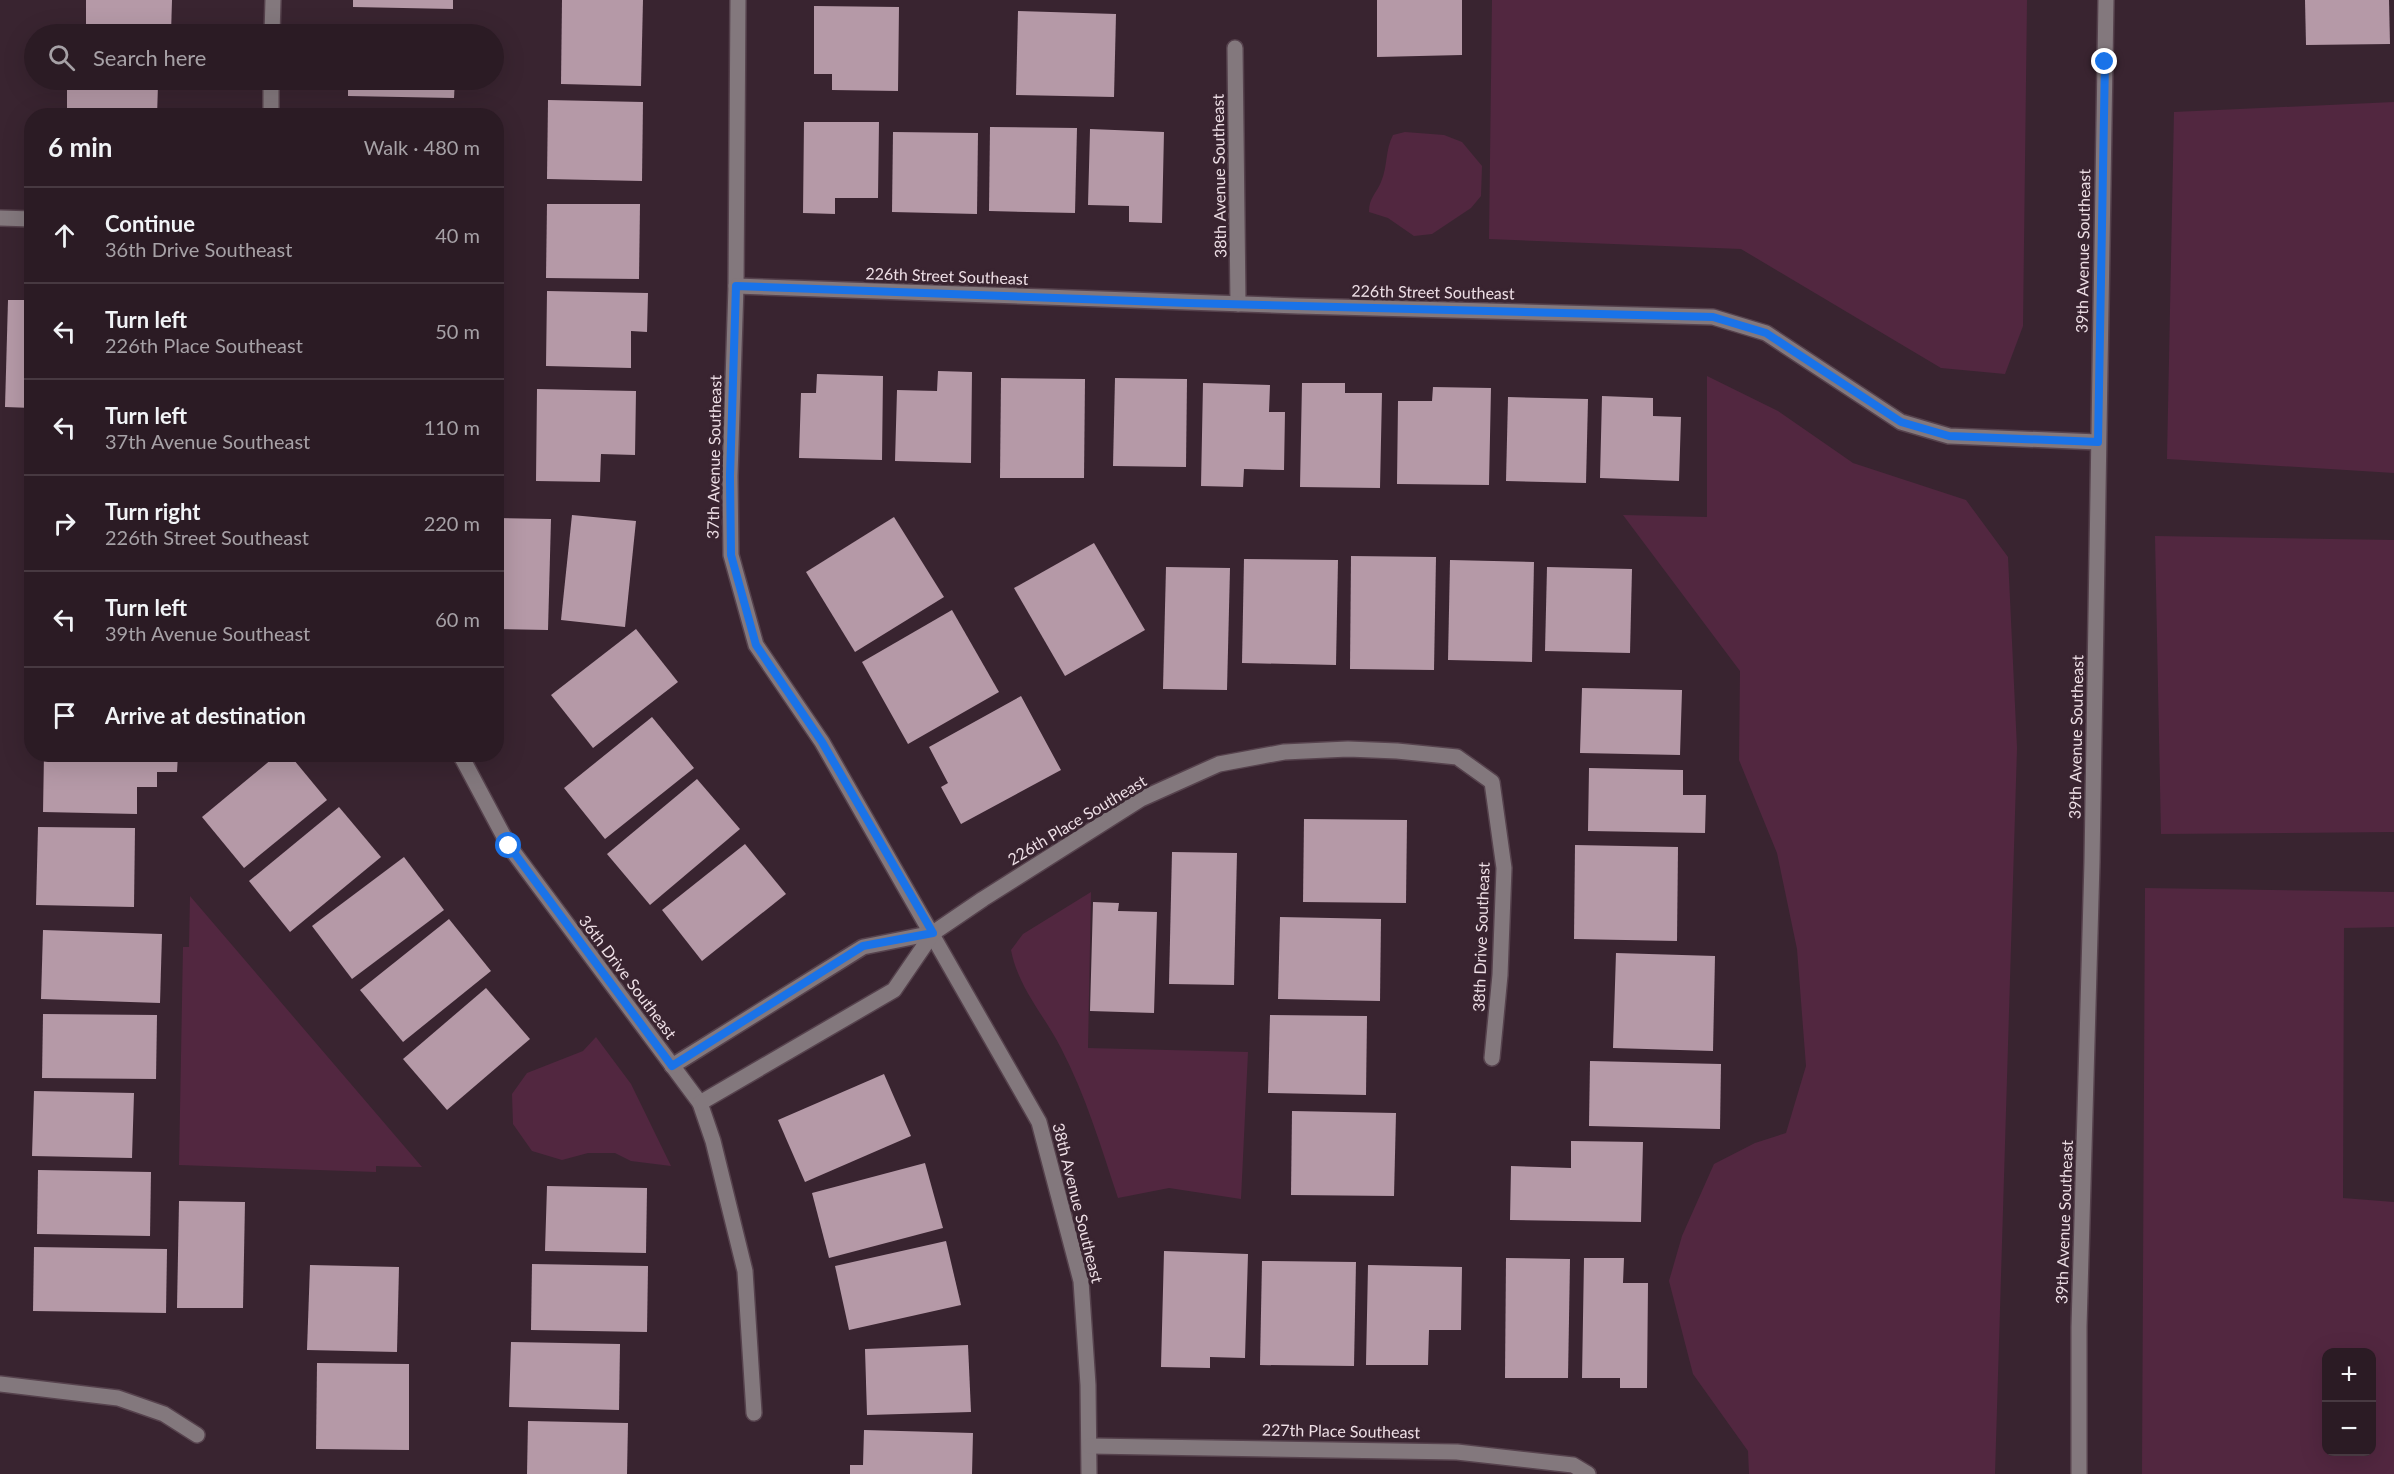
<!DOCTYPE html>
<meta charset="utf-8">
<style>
body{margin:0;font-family:Lato,sans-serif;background:#372831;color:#f1f3f6}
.controls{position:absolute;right:18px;bottom:18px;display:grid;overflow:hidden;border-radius:12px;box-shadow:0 6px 24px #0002}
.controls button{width:54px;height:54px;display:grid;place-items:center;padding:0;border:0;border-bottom:2px solid #473941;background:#2b1b24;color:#f1f3f6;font:30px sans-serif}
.stop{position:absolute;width:18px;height:18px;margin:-14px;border:4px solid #1a73e8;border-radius:50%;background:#fff}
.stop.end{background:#1a73e8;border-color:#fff;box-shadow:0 2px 6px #0008}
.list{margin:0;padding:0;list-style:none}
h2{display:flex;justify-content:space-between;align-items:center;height:78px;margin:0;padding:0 24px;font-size:26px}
h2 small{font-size:20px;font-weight:400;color:#a6a1a6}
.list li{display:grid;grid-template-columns:39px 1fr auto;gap:18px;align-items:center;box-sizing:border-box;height:96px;padding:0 24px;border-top:2px solid #473941}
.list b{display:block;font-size:22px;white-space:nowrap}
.list p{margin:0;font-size:20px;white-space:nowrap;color:#a6a1a6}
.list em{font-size:20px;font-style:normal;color:#a6a1a6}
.icon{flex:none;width:33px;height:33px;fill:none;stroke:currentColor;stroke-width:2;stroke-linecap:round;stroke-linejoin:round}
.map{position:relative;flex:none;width:2394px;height:1474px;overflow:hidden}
.search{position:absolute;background:#2b1b24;box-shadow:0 6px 24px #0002;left:24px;top:24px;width:480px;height:66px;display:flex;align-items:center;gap:15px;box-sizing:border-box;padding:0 21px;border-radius:33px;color:#a6a1a6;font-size:22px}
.panel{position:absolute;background:#2b1b24;box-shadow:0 6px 24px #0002;left:24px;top:108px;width:480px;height:654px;border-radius:24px}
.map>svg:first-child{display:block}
</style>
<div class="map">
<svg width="2394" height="1474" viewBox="0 0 2394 1474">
<rect width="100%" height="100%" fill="#392430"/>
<!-- green -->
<g fill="#522740" fill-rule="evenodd">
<polygon points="1492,0 2027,0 2023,326 2005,374 1941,368 1741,249 1489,239"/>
<polygon points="2394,102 2394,473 2167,459 2174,112"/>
<path d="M 1405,132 L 1444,135 L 1462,142 L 1482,166 L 1481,196 L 1471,208 L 1432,234 L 1414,236 L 1388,218 L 1369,212 C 1369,198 1376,194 1381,182 C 1388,166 1385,150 1393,135 Z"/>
<polygon points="1707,376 1778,411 1853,463 1966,500 2008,557 2017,748 1995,1474 1749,1474 1748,1451 1693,1374 1669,1281 1682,1236 1714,1164 1755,1143 1786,1133 1806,1066 1797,949 1777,853 1739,760 1740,671 1623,515 1707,517"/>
<polygon points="2155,536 2394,540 2394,832 2161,834"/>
<path d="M 2145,888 L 2394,892 L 2394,927 L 2344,928 L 2343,1198 L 2394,1202 L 2394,1474 L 2142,1474 ZM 2326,1352 L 2372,1352 L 2372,1452 L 2326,1452 Z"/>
<path d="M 1091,892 L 1088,1048 L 1248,1052 L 1241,1199 L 1169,1188 L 1118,1198 C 1101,1147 1086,1096 1061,1048 C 1044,1015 1018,987 1011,950 L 1023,934 Z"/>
<polygon points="190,896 422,1167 376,1166 376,1172 179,1165 183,947 189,947"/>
<polygon points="596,1037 631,1084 671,1166 631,1161 615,1153 588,1153 562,1160 532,1151 513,1124 512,1094 527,1073 583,1051"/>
</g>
<!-- building -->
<g fill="#b599a7">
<polygon points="86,0 172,0 171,34 86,34"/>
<polygon points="353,0 453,0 453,9 353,7"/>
<polygon points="562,0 643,0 641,86 561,84"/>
<polygon points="1377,0 1462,0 1462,55 1377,57"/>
<polygon points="2305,0 2389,0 2390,44 2306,45"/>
<polygon points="814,6 899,7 898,91 832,90 832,74 814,74"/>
<polygon points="1018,11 1116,14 1114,97 1016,95"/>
<polygon points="369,24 456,25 456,34 369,34"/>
<polygon points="348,80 455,80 454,98 348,96"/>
<polygon points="67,82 158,84 157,116 67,116"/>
<polygon points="548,100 643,102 642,181 547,179"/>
<polygon points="357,110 441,112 441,116 357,116"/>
<polygon points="804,122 879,122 878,198 835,198 835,214 803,213"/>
<polygon points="990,127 1077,128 1075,213 989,211"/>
<polygon points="1090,129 1164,132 1162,223 1129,222 1129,206 1088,205"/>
<polygon points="893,132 978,133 977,214 892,212"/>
<polygon points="547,204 640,204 639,279 546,278"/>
<polygon points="547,291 648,293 647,332 631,331 631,368 546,366"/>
<polygon points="8,300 32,300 32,408 5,407"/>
<polygon points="938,371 972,372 971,463 895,461 897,390 937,391"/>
<polygon points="817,374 883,376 882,460 799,458 801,393 816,393"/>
<polygon points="1001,378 1085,379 1084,478 1000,478"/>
<polygon points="1115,378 1187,379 1186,467 1113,466"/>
<polygon points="1203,383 1270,385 1269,412 1285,412 1284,470 1244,469 1243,487 1201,486"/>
<polygon points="1302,383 1345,383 1345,393 1382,393 1380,488 1300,487"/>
<polygon points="1433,387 1491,388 1489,485 1397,484 1398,401 1432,401"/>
<polygon points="537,389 636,391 635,455 601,454 600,482 536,481"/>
<polygon points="1602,396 1653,398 1653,416 1681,417 1679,481 1600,478"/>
<polygon points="1508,397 1588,399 1586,483 1506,481"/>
<polygon points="572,515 636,521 625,627 561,620"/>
<polygon points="894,517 944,597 855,652 806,572"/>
<polygon points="496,518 551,519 548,630 496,629"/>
<polygon points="1094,543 1145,630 1065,676 1014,588"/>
<polygon points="1351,556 1436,557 1434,670 1350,669"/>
<polygon points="1244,559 1338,560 1336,665 1242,663"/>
<polygon points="1450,560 1534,562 1532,662 1448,660"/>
<polygon points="1166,567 1230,568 1227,690 1163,689"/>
<polygon points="1547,567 1632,569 1630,653 1545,651"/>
<polygon points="952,610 999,692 908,744 862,662"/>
<polygon points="636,629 678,682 593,748 551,695"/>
<polygon points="1582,688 1682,690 1680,755 1580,753"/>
<polygon points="1021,696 1061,770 961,824 941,787 948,783 929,747"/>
<polygon points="652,717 694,768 605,839 564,788"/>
<polygon points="44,754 178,754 177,772 157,772 157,787 137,787 137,814 43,812"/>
<polygon points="278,754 289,754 327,800 244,868 202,817"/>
<polygon points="1589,768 1683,770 1683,795 1706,795 1705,833 1588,831"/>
<polygon points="697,779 740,829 650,905 607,854"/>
<polygon points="339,807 381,857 290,932 249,881"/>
<polygon points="1304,819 1407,820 1406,903 1303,902"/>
<polygon points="38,827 135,828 134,907 36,905"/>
<polygon points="745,844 786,894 702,961 662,910"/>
<polygon points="1575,845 1678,847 1677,941 1574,939"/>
<polygon points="1172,852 1237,853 1234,985 1169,984"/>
<polygon points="404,857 444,910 352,979 312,926"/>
<polygon points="1093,902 1119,903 1118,911 1157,912 1154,1013 1090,1011"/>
<polygon points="1280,917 1381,919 1380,1001 1278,999"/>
<polygon points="449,919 491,971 403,1042 360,990"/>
<polygon points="43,930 162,934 160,1003 41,999"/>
<polygon points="1616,953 1715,956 1713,1051 1613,1048"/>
<polygon points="486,988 530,1039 447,1110 403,1059"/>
<polygon points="43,1014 157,1015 156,1079 42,1078"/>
<polygon points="1270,1015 1367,1016 1366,1095 1268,1093"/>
<polygon points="1590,1061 1721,1064 1720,1129 1589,1126"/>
<polygon points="884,1074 911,1136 805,1182 778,1120"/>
<polygon points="34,1091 134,1093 132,1158 32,1156"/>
<polygon points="1292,1111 1396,1113 1394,1196 1291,1195"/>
<polygon points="1571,1141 1643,1142 1641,1222 1510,1220 1511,1166 1571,1168"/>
<polygon points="925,1163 943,1228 829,1258 812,1193"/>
<polygon points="38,1170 151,1172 150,1236 37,1234"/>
<polygon points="547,1186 647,1188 646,1253 545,1251"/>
<polygon points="179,1201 245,1202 243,1308 177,1308"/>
<polygon points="946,1241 961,1305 849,1330 835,1266"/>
<polygon points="34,1247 167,1249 166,1313 33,1311"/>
<polygon points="1164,1251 1248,1254 1245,1358 1210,1357 1210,1368 1161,1367"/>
<polygon points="1506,1258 1570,1259 1568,1378 1505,1378"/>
<polygon points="1584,1258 1624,1258 1623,1283 1648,1283 1647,1388 1620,1388 1620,1378 1582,1378"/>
<polygon points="1262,1261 1356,1262 1354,1366 1260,1365"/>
<polygon points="532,1264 648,1266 647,1332 531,1330"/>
<polygon points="310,1265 399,1267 397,1352 307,1350"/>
<polygon points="1368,1265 1462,1267 1461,1330 1429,1330 1428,1365 1366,1365"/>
<polygon points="511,1342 620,1344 619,1410 509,1407"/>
<polygon points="968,1345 971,1412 867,1415 865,1349"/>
<polygon points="317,1363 409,1364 409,1450 316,1449"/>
<polygon points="528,1421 628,1423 627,1474 527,1474"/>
<polygon points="864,1430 973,1433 972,1474 850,1474 850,1465 863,1465"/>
</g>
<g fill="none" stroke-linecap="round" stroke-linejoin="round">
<defs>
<g id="minor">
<polyline points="738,0 736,286 730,476 731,555 756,645 822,742 1039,1122 1081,1281 1088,1385 1089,1474"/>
<polyline points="272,34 273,0"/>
<polyline points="1235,48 1238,304"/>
<polyline points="271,116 271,80"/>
<polyline points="0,218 32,219"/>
<polyline points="736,286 1298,306 1713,317 1766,333 1901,422 1949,436 2098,442"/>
<polyline points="460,754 509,846 700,1103 713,1141 745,1271 754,1413"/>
<polyline points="672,1066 863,947 933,933"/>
<polyline points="700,1103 894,990 933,933 983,899 1141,799 1219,764 1284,752 1348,749 1397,751 1457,757 1492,782 1504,868 1500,975 1492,1058"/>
<polyline points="0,1384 118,1398 164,1414 197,1435"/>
<polyline points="1090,1446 1457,1452 1573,1465 1588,1474"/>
<polyline points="2079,1474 2079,1327 2092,862 2106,0"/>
</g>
</defs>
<!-- minor casing -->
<use href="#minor" stroke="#56424d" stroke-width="18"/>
<!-- minor -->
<use href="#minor" stroke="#83787d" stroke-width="15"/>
</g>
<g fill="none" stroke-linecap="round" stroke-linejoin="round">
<!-- route -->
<polyline stroke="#1a73e8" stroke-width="8" points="509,846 672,1066 863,946 933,933 822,742 756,645 731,555 730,476 736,286 1188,303 1713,317 1766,333 1901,422 1949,436 2098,442 2105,62"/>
</g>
<g text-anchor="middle" stroke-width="6" stroke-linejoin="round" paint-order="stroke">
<!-- street labels -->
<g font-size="16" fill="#eddee5" stroke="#392430">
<text transform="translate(1219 176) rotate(-91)" y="6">38th Avenue Southeast</text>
<text transform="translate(2083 251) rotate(-89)" y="6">39th Avenue Southeast</text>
<text transform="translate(947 276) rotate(2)" y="6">226th Street Southeast</text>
<text transform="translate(1433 292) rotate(1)" y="6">226th Street Southeast</text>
<text transform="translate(714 457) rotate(-89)" y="6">37th Avenue Southeast</text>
<text transform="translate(2076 737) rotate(-89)" y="6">39th Avenue Southeast</text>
<text transform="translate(1077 820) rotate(-31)" y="6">226th Place Southeast</text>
<text transform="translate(1481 937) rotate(-88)" y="6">38th Drive Southeast</text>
<text transform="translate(628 977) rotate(53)" y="6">36th Drive Southeast</text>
<text transform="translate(1078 1203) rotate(76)" y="6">38th Avenue Southeast</text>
<text transform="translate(2064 1222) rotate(-88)" y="6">39th Avenue Southeast</text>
<text transform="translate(1341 1431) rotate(1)" y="6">227th Place Southeast</text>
</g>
</g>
</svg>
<div class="controls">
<button>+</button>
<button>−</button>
</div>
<div class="stop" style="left:509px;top:846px"></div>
<div class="stop end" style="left:2105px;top:62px"></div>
<div class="search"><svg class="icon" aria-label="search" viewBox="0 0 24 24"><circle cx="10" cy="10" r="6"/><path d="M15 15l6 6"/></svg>Search here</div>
<section class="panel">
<h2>6 min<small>Walk · 480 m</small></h2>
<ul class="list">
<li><svg class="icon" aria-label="ahead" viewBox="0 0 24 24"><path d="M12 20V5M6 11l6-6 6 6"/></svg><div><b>Continue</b><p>36th Drive Southeast</p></div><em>40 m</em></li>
<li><svg class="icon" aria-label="left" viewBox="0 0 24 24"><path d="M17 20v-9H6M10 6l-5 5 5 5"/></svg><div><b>Turn left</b><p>226th Place Southeast</p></div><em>50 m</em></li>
<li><svg class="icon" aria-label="left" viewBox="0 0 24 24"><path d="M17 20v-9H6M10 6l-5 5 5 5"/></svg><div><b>Turn left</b><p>37th Avenue Southeast</p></div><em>110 m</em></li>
<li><svg class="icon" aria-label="right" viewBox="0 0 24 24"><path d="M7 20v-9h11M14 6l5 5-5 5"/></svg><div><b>Turn right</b><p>226th Street Southeast</p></div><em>220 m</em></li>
<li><svg class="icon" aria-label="left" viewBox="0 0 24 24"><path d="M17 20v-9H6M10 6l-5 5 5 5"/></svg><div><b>Turn left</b><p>39th Avenue Southeast</p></div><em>60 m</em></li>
<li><svg class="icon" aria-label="arrive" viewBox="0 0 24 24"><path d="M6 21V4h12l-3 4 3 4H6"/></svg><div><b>Arrive at destination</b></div></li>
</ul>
</section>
</div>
